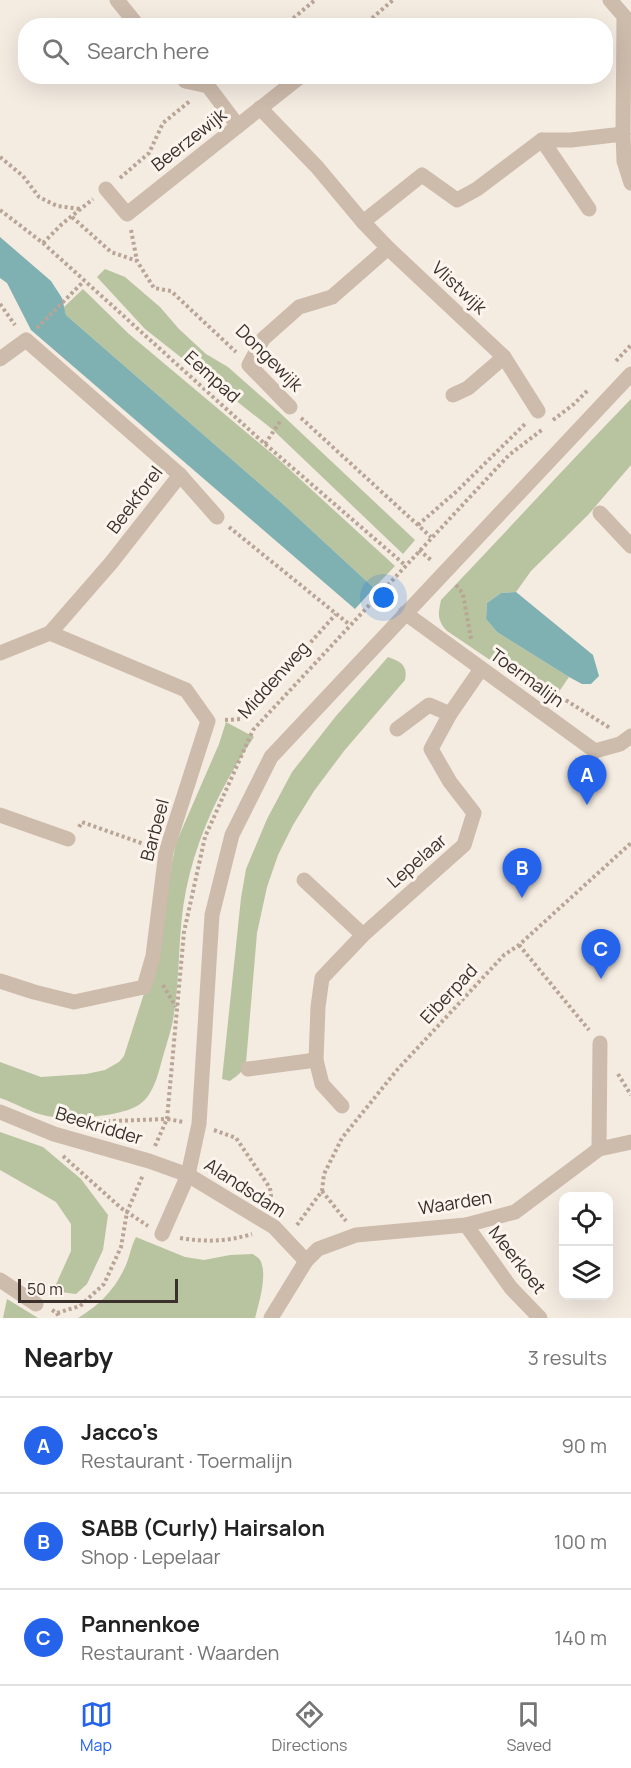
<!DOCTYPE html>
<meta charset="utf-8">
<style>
body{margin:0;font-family:Manrope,sans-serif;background:#f2f2f2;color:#222}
.controls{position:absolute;right:18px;bottom:18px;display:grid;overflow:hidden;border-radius:12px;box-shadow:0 6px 24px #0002}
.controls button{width:54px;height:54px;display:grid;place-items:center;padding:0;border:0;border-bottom:2px solid #e0e0e0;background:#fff;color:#222;font:30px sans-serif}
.scale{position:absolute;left:18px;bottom:15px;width:160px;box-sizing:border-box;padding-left:6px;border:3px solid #3b302b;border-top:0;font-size:16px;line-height:21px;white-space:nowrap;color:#3b302b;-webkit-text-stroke:4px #fbf5ee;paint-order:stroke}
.you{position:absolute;left:384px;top:598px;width:21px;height:21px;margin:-15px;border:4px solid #fff;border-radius:50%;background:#1a73e8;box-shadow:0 0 0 9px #1a73e833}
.badge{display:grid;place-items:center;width:39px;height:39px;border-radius:50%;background:#2563eb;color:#fff;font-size:20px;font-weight:700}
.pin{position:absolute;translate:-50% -50px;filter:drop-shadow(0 2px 3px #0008)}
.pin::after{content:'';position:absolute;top:32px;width:21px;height:18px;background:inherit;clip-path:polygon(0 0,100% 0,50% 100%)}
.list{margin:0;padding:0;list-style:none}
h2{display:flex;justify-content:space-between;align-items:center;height:78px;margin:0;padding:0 24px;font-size:26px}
h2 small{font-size:20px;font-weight:400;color:#767676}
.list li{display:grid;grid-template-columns:39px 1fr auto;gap:18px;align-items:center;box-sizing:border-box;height:96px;padding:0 24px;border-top:2px solid #e0e0e0}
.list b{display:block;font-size:22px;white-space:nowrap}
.list p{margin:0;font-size:20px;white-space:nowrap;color:#767676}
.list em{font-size:20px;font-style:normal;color:#767676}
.icon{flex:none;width:33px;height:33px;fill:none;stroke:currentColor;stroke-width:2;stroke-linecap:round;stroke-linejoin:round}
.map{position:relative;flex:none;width:631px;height:1318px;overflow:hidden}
.search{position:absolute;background:#fff;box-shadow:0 6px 24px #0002;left:18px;right:18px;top:18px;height:66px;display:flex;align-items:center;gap:15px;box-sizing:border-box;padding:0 21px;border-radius:24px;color:#767676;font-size:22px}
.sheet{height:366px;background:#fff}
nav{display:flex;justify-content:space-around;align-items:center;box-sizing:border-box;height:84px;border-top:2px solid #e0e0e0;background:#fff;font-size:16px;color:#767676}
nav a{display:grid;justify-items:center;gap:3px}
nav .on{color:#2563eb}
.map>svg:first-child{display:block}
</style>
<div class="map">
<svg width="631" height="1318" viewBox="0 0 631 1318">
<rect width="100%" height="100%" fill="#f4ebe1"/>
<!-- green -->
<g fill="#b8c4a0">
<polygon points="105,269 125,277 160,307 179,329 206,354 228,367 278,411 415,540 403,554 272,429 145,329 97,277"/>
<polygon points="83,289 129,334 277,458 395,566 374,588 283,504 66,315 64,307"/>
<path d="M 631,399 L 631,465 L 588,515 L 531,571 L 516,592 L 501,593 L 487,603 L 486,619 L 497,632 L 569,677 L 552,702 L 447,631 C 437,620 438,614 441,600 C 505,533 567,465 631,399 Z"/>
<path d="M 388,657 C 401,662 408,665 405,680 L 344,751 L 314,791 L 293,825 L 278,855 L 267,887 L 257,933 L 246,1063 C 243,1072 238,1075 230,1081 L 222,1079 L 241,898 L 246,869 L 267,819 L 292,772 L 336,716 Z"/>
<path d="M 226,722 L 254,737 C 223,782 197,835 186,890 C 177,934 181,981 172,1025 C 169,1037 165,1049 162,1060 C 158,1075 153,1095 140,1104 C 123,1117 68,1120 47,1116 C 31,1113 15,1103 0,1098 L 0,1062 L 41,1077 L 86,1074 L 105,1070 L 119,1062 L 124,1056 L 148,981 L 176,843 L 219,744 Z"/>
<polygon points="0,1132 43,1147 81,1179 108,1215 103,1250 87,1284 76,1294 53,1291 71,1251 71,1224 56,1202 0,1170"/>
<path d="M 136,1237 L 185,1257 L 204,1260 L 230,1255 L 253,1254 C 254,1255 260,1259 260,1260 C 268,1274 259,1303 255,1318 L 78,1318 C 100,1305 116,1288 126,1265 C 130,1256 131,1246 136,1237 Z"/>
<polygon points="7,1299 38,1318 39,1318 3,1318"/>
</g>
<!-- water -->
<g fill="#7fb0b2">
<polygon points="0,237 51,281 62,298 66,315 283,504 374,588 355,609 31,330 7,283 0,278"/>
<polygon points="516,592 593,655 599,676 591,684 582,684 569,677 497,632 486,619 487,603 501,593"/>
</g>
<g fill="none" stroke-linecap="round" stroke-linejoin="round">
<!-- path -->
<g stroke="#b9a596" stroke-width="4" stroke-dasharray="3 3" stroke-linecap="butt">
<polyline points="284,26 315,0"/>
<polyline points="363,26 393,0"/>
<polyline points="0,157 23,176 39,197 57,206 81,209"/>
<polyline points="120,178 149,153 163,123 190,101"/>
<polyline points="0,210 43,243 265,444 405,565"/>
<polyline points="72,217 111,252 137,261 154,288 171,291 236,352"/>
<polyline points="131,230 137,261"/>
<polyline points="43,243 62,224 93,199"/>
<polyline points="0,304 15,325"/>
<polyline points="37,328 84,281"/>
<polyline points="616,361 631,345"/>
<polyline points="301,418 431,537"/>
<polyline points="553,420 574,404 588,390"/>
<polyline points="265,444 281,420"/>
<polyline points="418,525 457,491 527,422"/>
<polyline points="229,527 350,625"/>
<polyline points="419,550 431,560"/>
<polyline points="456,585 463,594 471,639"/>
<polyline points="510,665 610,728"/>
<polyline points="225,720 242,719 336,614"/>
<polyline points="79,827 82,822 152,847"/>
<polyline points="519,945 589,1030"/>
<polyline points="163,985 176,1007"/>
<polyline points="618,1074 631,1095"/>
<polyline points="83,1122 167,1119 184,932 205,837 253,730 509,455 543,429"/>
<polyline points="214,1130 236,1138 270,1188 272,1204"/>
<polyline points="155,1146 167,1119 184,1122"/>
<polyline points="63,1156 121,1208 148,1226"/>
<polyline points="322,1191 346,1221"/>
<polyline points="297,1225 322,1191 324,1174 342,1138 397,1070 504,955 519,945 631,843"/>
<path d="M 180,1238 C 205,1242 226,1242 252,1234"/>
<polyline points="52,1310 57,1313 80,1306 104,1284 121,1247 127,1212 143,1175"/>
<polyline points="57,1313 59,1318"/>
</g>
<!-- minor -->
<g stroke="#cdbbac" stroke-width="15">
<polyline points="117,0 138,26"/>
<polyline points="610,0 624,16 623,134 624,161 631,183"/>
<polyline points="182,76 185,81 208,86 238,126"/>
<polyline points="260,108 317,167 363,222"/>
<polyline points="542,140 589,209"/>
<polyline points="106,189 127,214 301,76"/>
<polyline points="388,248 504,357 468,388 453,395"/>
<polyline points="504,357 538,411"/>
<polyline points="0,359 26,340 180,475 217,517"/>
<polyline points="290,407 249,365 263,339 299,307 332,297 388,248 363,222 422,175 457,200 477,189 542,140 571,140 623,134"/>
<polyline points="600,513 631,546"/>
<polyline points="405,613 595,751 620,744 631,736"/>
<polyline points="0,653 50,633 111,563 180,475"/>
<polyline points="397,729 429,705 450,714"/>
<polyline points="0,815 68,839"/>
<polyline points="304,880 363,935"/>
<polyline points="0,981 34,992 74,1002 144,987 153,956 166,852 208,721 186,690 50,633"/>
<polyline points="248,1069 316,1060"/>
<polyline points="342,1106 322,1084 316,1060 318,1007 322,978 363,935 464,845 474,813 450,782 431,749 450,714 481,669"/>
<polyline points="0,1112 54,1134 149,1161 188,1175 274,1227 306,1261"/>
<polyline points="599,1149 600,1043"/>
<polyline points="466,1225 511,1288 540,1318"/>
<polyline points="162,1234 188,1175 199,1124 212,915 232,835 271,757 631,374"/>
<polyline points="0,1280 36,1304"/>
<polyline points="271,1318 306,1261 318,1249 356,1235 466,1225 515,1212 599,1149 631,1142"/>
</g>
</g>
<g text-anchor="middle" stroke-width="6" stroke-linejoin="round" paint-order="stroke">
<!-- street labels -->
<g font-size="18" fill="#3b302b" stroke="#fbf5ee">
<text transform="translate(189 140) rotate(-38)" y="6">Beerzewijk</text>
<text transform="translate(459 288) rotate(43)" y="6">Vlistwijk</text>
<text transform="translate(269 358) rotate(45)" y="6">Dongewijk</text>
<text transform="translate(212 377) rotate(42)" y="6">Eempad</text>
<text transform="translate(135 500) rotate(-53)" y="6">Beekforel</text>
<text transform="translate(527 678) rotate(36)" y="6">Toermalijn</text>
<text transform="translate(274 680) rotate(-48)" y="6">Middenweg</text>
<text transform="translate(155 830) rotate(-75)" y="6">Barbeel</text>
<text transform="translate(417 861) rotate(-41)" y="6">Lepelaar</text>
<text transform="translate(449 994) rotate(-47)" y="6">Eiberpad</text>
<text transform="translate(99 1126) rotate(17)" y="6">Beekridder</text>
<text transform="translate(245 1188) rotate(33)" y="6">Alandsdam</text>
<text transform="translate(455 1203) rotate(-9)" y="6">Waarden</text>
<text transform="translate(517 1260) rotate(52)" y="6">Meerkoet</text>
</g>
</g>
</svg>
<div class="controls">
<button><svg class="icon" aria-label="locate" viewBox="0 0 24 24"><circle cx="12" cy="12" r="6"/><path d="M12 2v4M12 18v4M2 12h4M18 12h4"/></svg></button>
<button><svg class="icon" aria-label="layers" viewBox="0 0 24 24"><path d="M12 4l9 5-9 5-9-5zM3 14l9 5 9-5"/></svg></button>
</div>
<div class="scale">50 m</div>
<div class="you"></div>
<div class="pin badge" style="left:587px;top:805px">A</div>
<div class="pin badge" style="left:522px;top:898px">B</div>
<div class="pin badge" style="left:601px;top:979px">C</div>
<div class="search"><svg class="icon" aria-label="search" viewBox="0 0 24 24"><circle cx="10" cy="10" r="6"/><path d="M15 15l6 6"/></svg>Search here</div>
</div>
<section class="sheet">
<h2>Nearby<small>3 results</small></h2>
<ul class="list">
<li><span class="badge">A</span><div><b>Jacco's</b><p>Restaurant · Toermalijn</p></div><em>90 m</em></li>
<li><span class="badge">B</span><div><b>SABB (Curly) Hairsalon</b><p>Shop · Lepelaar</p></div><em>100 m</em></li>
<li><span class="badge">C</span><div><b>Pannenkoe</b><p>Restaurant · Waarden</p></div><em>140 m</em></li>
</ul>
</section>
<nav>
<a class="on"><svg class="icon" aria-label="map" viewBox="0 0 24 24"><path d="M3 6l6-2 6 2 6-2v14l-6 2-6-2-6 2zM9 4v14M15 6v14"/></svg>Map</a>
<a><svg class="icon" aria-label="directions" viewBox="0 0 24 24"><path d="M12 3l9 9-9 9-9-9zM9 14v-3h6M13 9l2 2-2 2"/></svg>Directions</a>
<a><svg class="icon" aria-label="saved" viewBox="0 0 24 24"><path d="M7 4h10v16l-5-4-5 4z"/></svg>Saved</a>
</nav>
